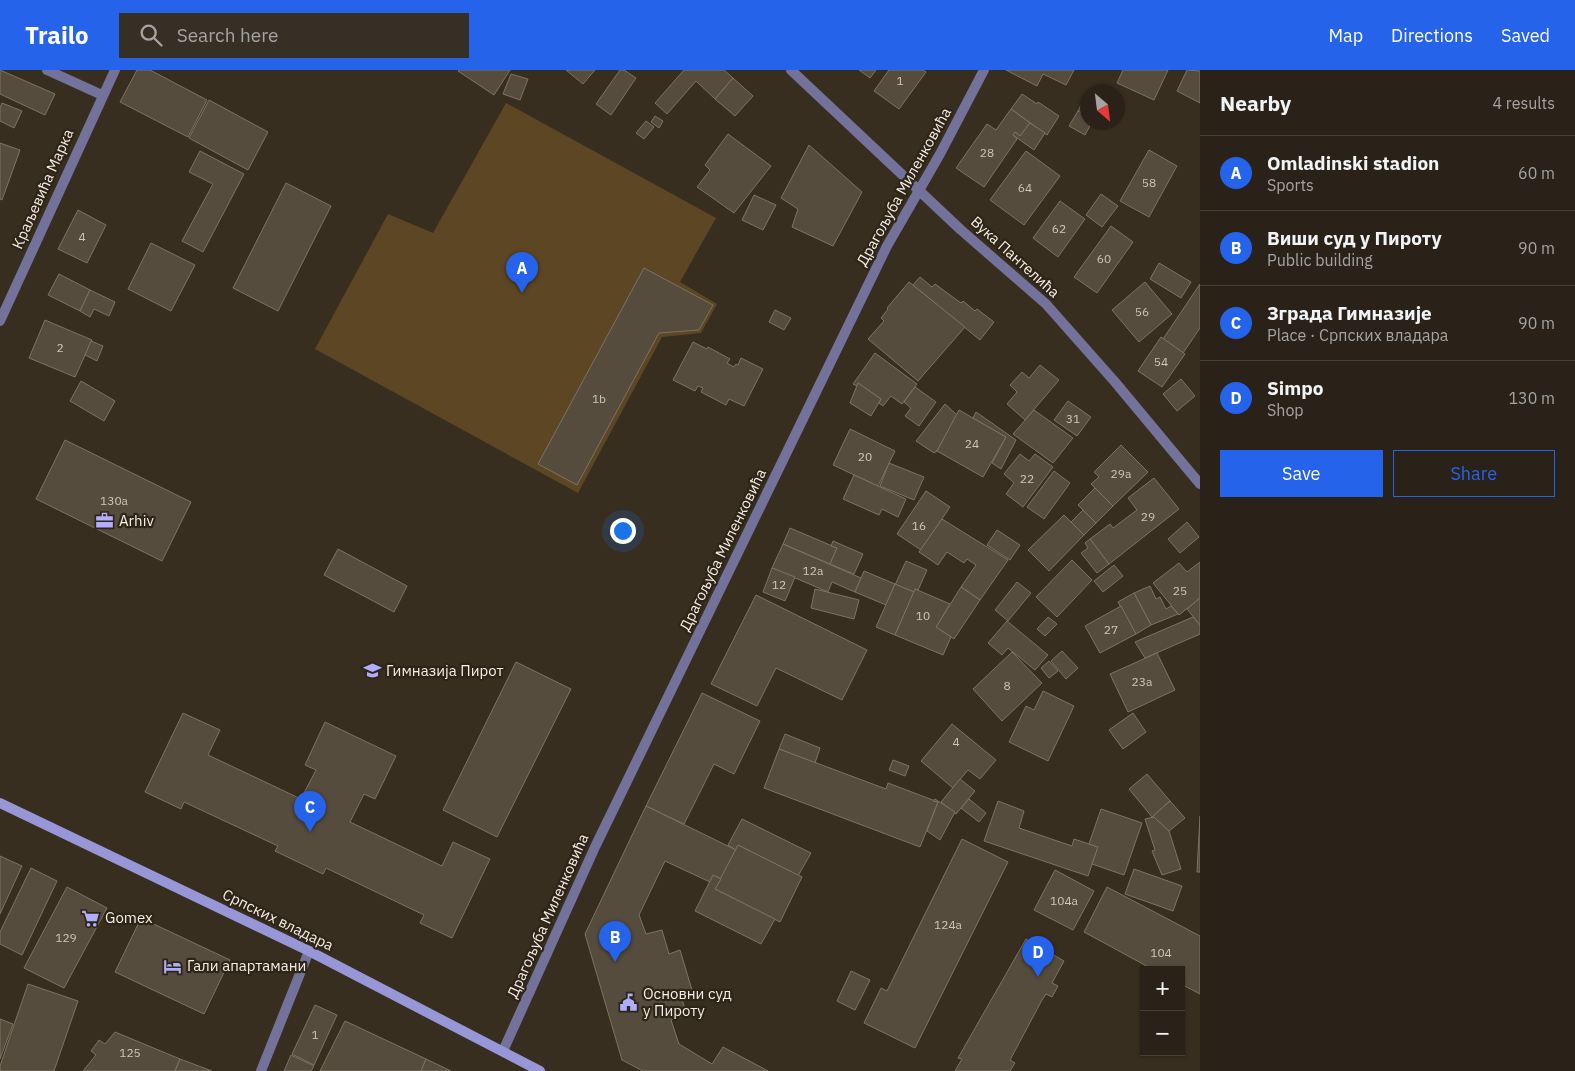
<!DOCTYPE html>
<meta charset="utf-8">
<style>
body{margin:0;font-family:"IBM Plex Sans",sans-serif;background:#362f25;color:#f1f3f6}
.controls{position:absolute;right:15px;bottom:15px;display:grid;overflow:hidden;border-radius:0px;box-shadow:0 1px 4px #0004}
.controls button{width:45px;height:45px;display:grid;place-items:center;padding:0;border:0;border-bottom:1px solid #463f37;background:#2a2218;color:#f1f3f6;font:25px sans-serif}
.compass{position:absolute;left:1080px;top:15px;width:45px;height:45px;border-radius:50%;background:#2a2218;box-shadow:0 1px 4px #0004;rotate:152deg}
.you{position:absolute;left:622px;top:460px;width:18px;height:18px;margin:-12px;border:4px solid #fff;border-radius:50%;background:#1a73e8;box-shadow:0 0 0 8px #1a73e833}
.badge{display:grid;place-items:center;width:32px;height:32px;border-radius:50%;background:#2563eb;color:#fff;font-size:16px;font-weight:700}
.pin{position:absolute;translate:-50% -41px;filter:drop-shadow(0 1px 2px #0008)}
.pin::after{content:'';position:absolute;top:26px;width:18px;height:15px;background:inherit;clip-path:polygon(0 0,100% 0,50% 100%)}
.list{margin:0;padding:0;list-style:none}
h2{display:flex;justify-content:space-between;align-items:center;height:65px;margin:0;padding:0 20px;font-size:21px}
h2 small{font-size:16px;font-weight:400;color:#a5a4a2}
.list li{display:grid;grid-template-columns:32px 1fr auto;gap:15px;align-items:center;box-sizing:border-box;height:75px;padding:0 20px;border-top:1px solid #463f37}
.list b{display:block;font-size:19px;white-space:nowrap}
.list p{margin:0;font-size:16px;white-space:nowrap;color:#a5a4a2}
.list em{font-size:16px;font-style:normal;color:#a5a4a2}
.actions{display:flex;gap:10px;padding:15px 20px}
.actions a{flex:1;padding:11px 0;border:1px solid #2563eb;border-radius:0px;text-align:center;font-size:18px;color:#2563eb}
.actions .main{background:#2563eb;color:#fff}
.icon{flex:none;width:28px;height:28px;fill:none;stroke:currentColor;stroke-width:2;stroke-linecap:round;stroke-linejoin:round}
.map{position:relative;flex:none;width:1200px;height:1001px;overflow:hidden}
header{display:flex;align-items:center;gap:30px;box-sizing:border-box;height:70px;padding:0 25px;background:#2563eb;color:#fff}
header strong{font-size:24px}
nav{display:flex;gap:28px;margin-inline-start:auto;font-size:18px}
.search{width:350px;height:45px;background:#362f25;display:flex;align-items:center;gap:12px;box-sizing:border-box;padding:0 18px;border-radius:0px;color:#a5a4a2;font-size:19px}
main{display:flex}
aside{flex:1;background:#2a2218}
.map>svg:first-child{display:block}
</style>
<header>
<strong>Trailo</strong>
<div class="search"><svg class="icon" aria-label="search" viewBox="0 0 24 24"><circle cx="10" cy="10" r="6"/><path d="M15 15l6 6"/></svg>Search here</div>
<nav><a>Map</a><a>Directions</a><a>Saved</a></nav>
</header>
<main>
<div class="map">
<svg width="1200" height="1001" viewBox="0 0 1200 1001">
<rect width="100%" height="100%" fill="#382e20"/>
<!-- green -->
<polygon fill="#5d4623" points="506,33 716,148 680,212 717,234 701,263 662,267 578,423 315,279 388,144 433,163"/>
<!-- building -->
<g fill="#564c3d" stroke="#7e7363">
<polygon points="0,0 55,24 45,45 0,24"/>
<polygon points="137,0 150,0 207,30 188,67 120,32"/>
<polygon points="459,0 510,0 494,25 458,1"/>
<polygon points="566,0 595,0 583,14"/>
<polygon points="620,0 624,0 636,8 611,45 596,34"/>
<polygon points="684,0 724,0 733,8 715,29 696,11 667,44 655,33"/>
<polygon points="859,0 876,0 870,8"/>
<polygon points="889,0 923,0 926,2 899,39 874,21"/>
<polygon points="1006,0 1074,0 1066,15 1043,4 1037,16"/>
<polygon points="1123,0 1168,0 1154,30 1117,13"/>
<polygon points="1187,0 1200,1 1200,33 1177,21"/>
<polygon points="511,4 528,9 520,30 503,24"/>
<polygon points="733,8 753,26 735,46 715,29"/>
<polygon points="1022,24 1037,34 1038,32 1059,46 1047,65 1011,39"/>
<polygon points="1085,27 1088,29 1088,46 1078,41"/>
<polygon points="209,30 268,62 248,100 189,68"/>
<polygon points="2,33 22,41 14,58 0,51 0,38"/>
<polygon points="1011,39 1030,53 1020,66 1015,62 1013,65 1017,69 984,117 956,98 987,54 996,60"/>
<polygon points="1078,41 1088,46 1088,52 1092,52 1085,65 1069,56"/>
<polygon points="655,46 663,51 659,58 651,52"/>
<polygon points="646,51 654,57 644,69 636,63"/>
<polygon points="1030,53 1045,63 1034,80 1013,65 1015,62 1020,66"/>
<polygon points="728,64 771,96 734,143 697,117 710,100 705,95"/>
<polygon points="0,73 20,80 2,130 0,129"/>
<polygon points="809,75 862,122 833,176 792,157 798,139 781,128"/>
<polygon points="1149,80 1177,96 1149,147 1120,131"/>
<polygon points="200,81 244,104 203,182 182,171 213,114 189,102"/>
<polygon points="1026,81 1060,106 1024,155 990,130"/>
<polygon points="286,113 331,136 278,241 233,218"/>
<polygon points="1101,124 1118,136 1102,157 1086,145"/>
<polygon points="754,125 776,135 763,160 742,150"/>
<polygon points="1060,131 1085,149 1058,187 1033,168"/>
<polygon points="78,140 106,155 87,193 58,179"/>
<polygon points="1111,156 1133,172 1097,223 1074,207"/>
<polygon points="151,173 195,195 171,241 128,219"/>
<polygon points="1159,193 1191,212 1181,228 1150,209"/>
<polygon points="644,198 713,235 699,260 659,263 577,415 538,394"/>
<polygon points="59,204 90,220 80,241 48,225"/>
<polygon points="920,207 932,217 935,214 961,233 963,231 975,241 977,239 994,252 980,270 913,215"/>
<polygon points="909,212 965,257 918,311 868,269 884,251 881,248 888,239 887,238"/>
<polygon points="1145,212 1172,244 1139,272 1112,240"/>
<polygon points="1200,214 1200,258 1183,283 1163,269"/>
<polygon points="90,220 115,232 109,246 94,239 90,247 80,241"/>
<polygon points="775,240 791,248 784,260 769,252"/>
<polygon points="45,250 92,270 75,307 29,288"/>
<polygon points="1161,267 1185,284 1162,317 1138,301"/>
<polygon points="91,271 103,276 97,291 85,285"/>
<polygon points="693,272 707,279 708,277 730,289 727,293 734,297 736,294 738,295 741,288 763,299 744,336 729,329 726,335 701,322 703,318 698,316 695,321 673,310"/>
<polygon points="875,283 917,314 902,334 891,326 883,336 879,333 881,329 858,313 857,316 853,314"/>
<polygon points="1040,295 1059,310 1025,350 1007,334 1017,322 1010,315 1022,302 1029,308"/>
<polygon points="1181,309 1195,326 1177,341 1163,324"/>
<polygon points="81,311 115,331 104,351 70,331"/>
<polygon points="858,313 881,329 871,346 850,333"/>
<polygon points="915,317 936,332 919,356 905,346 911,338 904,332"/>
<polygon points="1068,331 1091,347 1077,366 1054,350"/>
<polygon points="945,334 957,345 937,381 934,383 916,371"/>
<polygon points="959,340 1006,367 983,407 937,381"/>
<polygon points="1034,340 1073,368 1053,393 1013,364"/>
<polygon points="976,342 1016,370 1001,399 992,393 1006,367 973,348"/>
<polygon points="850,359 895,381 878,416 833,395"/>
<polygon points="65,370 191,432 162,491 36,429"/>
<polygon points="1121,375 1148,402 1113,436 1091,414 1099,407 1094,402"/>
<polygon points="1020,384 1029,391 1035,384 1053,397 1023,437 1006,424 1014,413 1004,404"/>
<polygon points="889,393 924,407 914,430 880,416"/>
<polygon points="1054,401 1070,413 1044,449 1027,437"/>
<polygon points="854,405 906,429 898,447 882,439 879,445 843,429"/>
<polygon points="1154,408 1179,439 1109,494 1090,469 1110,454 1113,458 1137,440 1128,428"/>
<polygon points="1095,418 1113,436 1096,453 1078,435"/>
<polygon points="926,421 950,437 921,480 897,464"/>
<polygon points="1083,440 1096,453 1084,465 1071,452"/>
<polygon points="1064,445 1084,465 1049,501 1028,480"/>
<polygon points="942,449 1008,490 980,530 961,517 976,495 967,489 964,493 947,482 938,495 919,482"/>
<polygon points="1187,452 1199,467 1180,483 1168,469"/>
<polygon points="790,458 837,478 830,494 783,474"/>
<polygon points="997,460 1020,475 1010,490 987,475"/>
<polygon points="1090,469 1109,494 1097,503 1081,483 1088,478 1085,473"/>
<polygon points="833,471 863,484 854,504 830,494 837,478 831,476"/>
<polygon points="783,474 861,508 855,522 832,512 828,522 772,498"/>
<polygon points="338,479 407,516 394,542 324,505"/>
<polygon points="1072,490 1092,510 1057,547 1036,527"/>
<polygon points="906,491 927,500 918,520 915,519 914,522 895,515"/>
<polygon points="1200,492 1200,528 1179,545 1153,513 1179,493 1187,502"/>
<polygon points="1114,495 1123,506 1103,522 1094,511"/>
<polygon points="772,498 795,507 785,531 763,522"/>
<polygon points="864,501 895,514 886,535 855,522"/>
<polygon points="1017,512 1031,523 1008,551 995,540"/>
<polygon points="895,514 914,522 895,565 876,557"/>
<polygon points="1150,516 1156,529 1160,527 1166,539 1171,536 1178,544 1151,555 1134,523"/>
<polygon points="961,517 980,530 954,569 936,557"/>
<polygon points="815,519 859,530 854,549 811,538"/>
<polygon points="915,519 950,534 936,557 951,567 943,585 895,565"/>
<polygon points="1134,523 1151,555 1136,564 1118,532"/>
<polygon points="756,525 867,580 842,630 776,598 757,636 711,614"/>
<polygon points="1200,528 1200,555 1187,539"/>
<polygon points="1121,536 1136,564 1100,583 1085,556"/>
<polygon points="1048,547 1057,554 1045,566 1037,559"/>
<polygon points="1193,547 1200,555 1200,564 1145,588 1135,572"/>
<polygon points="1007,551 1048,585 1035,600 1008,578 1002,585 988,573"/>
<polygon points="1062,581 1078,598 1066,609 1051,591"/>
<polygon points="1012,582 1042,613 1002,651 973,619"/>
<polygon points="1157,583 1175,620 1128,642 1110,604"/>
<polygon points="1049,591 1058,601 1049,608 1041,598"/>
<polygon points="516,592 571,619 497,767 443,740"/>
<polygon points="1043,621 1074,636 1048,691 1009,672 1026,636 1034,640"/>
<polygon points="702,623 760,651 734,704 714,694 684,754 646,736"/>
<polygon points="183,643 220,660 208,685 301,729 316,700 305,695 325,652 396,686 375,729 364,724 350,752 442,796 453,772 490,789 452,868 420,853 424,845 326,798 323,804 275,781 278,776 184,732 181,739 145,722"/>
<polygon points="1133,643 1146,662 1123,679 1109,660"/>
<polygon points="952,654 996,690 980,709 968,700 953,718 921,691"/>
<polygon points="785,664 820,678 815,693 779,679"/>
<polygon points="779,679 886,719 888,713 938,732 920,777 764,718"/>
<polygon points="893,690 909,696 905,706 889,700"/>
<polygon points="1147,704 1170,731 1152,747 1129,719"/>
<polygon points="960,709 975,721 956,744 941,732"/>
<polygon points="935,729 955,742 940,770 927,761 938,732 933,731"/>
<polygon points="969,729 986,743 979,752 961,738"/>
<polygon points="998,731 1024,741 1019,758 1072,776 1074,769 1098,777 1088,806 984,771"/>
<polygon points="1170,731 1185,748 1169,761 1152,747"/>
<polygon points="646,736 736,780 721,809 713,805 710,812 665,791 639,845 646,864 662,860 669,884 680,880 692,920 680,923 687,945 671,950 679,974 712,994 723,977 768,1001 643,1001 622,990 585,864"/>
<polygon points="1101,739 1142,753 1124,805 1092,794 1098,777 1089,774"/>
<polygon points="1200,746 1200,802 1197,802"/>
<polygon points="1154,747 1169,761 1181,799 1162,805 1152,781 1155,780 1145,749"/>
<polygon points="742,749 811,783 798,806 738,775 736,780 728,775"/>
<polygon points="962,769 1008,792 915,978 864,953 881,918 887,921"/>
<polygon points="738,775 802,807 780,852 715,819"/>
<polygon points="0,786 22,796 0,844"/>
<polygon points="31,798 57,811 22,885 0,874 0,862"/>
<polygon points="1134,799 1182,816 1173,841 1125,824"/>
<polygon points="1055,800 1094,821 1073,860 1034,840"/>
<polygon points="713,805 721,809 715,819 775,849 761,874 695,841"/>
<polygon points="67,817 107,838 64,918 24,898"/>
<polygon points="1107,817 1200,866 1200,924 1181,914 1181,900 1154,900 1084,862"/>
<polygon points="141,848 230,890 204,944 115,902"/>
<polygon points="1026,869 1064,891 1052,913 1058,916 1052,927 1046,924 1042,930 1010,990 1015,993 1010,1001 955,1001 962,989 958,988"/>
<polygon points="851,901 870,910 855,940 837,931"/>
<polygon points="28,914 78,931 54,1001 0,1001 0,996"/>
<polygon points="315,935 337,945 314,995 292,984"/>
<polygon points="0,949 13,954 0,989"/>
<polygon points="345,951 426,989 421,1001 320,1001"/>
<polygon points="115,962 180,989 175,1001 83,1001 96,985 91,981 99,970 105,974"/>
<polygon points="291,985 314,996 311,1001 284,1001"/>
<polygon points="180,989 212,1001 175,1001"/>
<polygon points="426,989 451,1001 421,1001"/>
</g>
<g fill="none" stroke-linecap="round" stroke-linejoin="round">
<!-- lane -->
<polyline stroke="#72729a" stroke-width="10" points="47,0 102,25"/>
<!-- street -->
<g stroke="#72729a" stroke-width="10">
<polyline points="791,0 961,160 1046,234 1115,312 1200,414"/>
<polyline points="0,251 115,0"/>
<polyline points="503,981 595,777 887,176 940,84 984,0"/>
<polyline points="261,1001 309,881"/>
</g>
<!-- secondary -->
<polyline stroke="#9797d7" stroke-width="10" points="0,733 309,881 540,1001"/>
</g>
<!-- icons -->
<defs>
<symbol id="office-bare" viewBox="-9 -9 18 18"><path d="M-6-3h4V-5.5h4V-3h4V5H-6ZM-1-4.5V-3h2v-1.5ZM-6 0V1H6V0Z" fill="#aeaefa" stroke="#2e2417" stroke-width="2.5" paint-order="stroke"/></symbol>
<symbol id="school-bare" viewBox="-9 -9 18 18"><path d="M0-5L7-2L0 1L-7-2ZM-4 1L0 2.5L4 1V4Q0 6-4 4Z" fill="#aeaefa" stroke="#2e2417" stroke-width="2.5" paint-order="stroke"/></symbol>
<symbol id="supermarket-bare" viewBox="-9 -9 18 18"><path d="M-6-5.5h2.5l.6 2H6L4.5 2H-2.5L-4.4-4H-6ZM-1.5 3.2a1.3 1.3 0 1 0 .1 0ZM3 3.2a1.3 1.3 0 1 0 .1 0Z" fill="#aeaefa" stroke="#2e2417" stroke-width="2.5" paint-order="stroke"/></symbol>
<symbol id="hotel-bare" viewBox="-9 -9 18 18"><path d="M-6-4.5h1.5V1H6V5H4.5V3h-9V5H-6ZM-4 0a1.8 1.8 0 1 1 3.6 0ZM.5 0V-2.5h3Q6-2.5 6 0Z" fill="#aeaefa" stroke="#2e2417" stroke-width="2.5" paint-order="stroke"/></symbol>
<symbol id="civic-bare" viewBox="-9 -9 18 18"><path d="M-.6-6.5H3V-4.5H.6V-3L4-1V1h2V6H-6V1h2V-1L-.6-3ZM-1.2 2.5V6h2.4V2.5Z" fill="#aeaefa" stroke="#2e2417" stroke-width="2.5" paint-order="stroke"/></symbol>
</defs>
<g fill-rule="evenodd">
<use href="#office-bare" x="92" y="438" width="25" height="25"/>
<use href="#school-bare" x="360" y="588" width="25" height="25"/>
<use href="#supermarket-bare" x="78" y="836" width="25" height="25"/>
<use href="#hotel-bare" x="160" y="884" width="25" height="25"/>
<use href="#civic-bare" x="616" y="920" width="25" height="25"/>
</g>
<g text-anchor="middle" stroke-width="4.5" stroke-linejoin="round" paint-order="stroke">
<!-- number labels -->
<g font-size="12" fill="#cdc6bc">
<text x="900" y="15">1</text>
<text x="987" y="87">28</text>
<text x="1149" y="117">58</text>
<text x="1025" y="122">64</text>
<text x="1059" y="163">62</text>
<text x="82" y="171">4</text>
<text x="1104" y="193">60</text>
<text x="1142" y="246">56</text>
<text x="60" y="282">2</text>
<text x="1161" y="296">54</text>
<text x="599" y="333">1b</text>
<text x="1073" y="353">31</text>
<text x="972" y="378">24</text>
<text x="865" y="391">20</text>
<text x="1121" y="408">29a</text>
<text x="1027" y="413">22</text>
<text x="114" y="435">130a</text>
<text x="1148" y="451">29</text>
<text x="919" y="460">16</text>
<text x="813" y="505">12a</text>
<text x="779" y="519">12</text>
<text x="1180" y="525">25</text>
<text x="923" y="550">10</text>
<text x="1111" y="564">27</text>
<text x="1142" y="616">23a</text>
<text x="1007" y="620">8</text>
<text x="956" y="676">4</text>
<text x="1064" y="835">104a</text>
<text x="948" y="859">124a</text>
<text x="66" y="872">129</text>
<text x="1161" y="887">104</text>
<text x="315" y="969">1</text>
<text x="130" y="987">125</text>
</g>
<!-- street labels -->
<g font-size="15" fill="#f5efe6" stroke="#2e2417">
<text transform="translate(904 117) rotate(-61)" y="5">Драгољуба Миленковића</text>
<text transform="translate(43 119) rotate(-66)" y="5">Краљевића Марка</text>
<text transform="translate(1015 187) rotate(42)" y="5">Вука Пантелића</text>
<text transform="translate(723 480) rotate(-64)" y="5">Драгољуба Миленковића</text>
<text transform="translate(548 846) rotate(-66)" y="5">Драгољуба Миленковића</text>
<text transform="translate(278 850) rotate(26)" y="5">Српских владара</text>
</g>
<!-- poi labels -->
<g font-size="15" fill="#f5efe6" stroke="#2e2417" text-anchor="start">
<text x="119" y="456">Arhiv</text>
<text x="386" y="606">Гимназија Пирот</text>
<text x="105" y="853">Gomex</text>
<text x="187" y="901">Гали апартамани</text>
<text x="643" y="929">Основни суд<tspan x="643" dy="17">у Пироту</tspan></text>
</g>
</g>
</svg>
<div class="controls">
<button>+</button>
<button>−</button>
</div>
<svg class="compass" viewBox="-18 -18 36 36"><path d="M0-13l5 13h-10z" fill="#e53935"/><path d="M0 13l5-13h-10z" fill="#a5a4a2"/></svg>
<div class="you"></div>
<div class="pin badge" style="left:522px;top:223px">A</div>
<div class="pin badge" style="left:615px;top:892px">B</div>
<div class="pin badge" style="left:310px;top:762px">C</div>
<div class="pin badge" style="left:1038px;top:907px">D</div>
</div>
<aside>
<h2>Nearby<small>4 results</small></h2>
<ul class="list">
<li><span class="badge">A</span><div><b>Omladinski stadion</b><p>Sports</p></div><em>60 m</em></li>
<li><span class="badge">B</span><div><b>Виши суд у Пироту</b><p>Public building</p></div><em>90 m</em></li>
<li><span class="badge">C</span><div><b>Зграда Гимназије</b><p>Place · Српских владара</p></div><em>90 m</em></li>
<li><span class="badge">D</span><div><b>Simpo</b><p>Shop</p></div><em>130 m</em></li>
</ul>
<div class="actions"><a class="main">Save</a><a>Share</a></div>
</aside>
</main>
